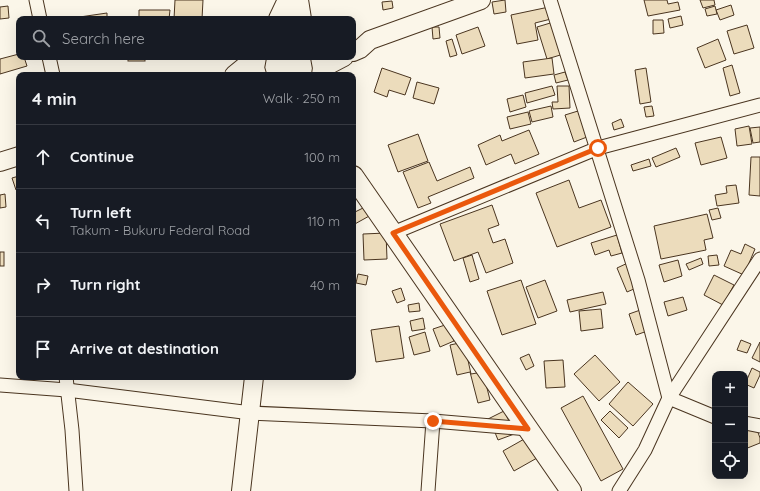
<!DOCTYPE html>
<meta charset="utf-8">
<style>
body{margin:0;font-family:Quicksand,sans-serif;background:#20242c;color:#f1f3f6}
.controls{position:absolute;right:12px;bottom:12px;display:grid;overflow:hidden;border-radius:8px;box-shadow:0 4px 16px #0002}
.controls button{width:36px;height:36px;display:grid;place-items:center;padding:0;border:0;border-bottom:1px solid #363941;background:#171b24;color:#f1f3f6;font:20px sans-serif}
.stop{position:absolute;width:12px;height:12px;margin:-9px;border:3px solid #ea580c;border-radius:50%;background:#fff}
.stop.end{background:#ea580c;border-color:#fff;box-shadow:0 1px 4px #0008}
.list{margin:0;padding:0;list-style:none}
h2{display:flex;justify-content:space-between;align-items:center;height:52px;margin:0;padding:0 16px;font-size:17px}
h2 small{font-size:13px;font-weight:400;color:#9ea1a6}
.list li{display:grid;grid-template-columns:26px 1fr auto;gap:12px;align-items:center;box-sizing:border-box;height:64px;padding:0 16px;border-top:1px solid #363941}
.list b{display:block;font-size:15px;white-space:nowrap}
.list p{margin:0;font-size:13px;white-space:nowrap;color:#9ea1a6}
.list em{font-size:13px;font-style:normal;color:#9ea1a6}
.icon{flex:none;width:22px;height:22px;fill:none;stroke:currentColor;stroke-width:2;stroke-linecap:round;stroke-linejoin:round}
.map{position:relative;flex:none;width:760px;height:491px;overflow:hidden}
.search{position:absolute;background:#171b24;box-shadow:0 4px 16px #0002;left:16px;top:16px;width:340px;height:44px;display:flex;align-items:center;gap:10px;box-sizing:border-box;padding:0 14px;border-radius:8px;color:#9ea1a6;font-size:15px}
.panel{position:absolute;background:#171b24;box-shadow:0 4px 16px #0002;left:16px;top:72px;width:340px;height:308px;border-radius:8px}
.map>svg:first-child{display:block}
</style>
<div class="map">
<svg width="760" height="491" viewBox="0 0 760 491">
<rect width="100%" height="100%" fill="#fbf6e9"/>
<!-- building -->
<g fill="#ecdcbc" stroke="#4a3520">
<polygon points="175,0 203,0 202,19 174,19"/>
<polygon points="505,0 506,12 494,14 492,2"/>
<polygon points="644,0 667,0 668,4 678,2 680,10 648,16"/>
<polygon points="700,0 714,0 715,5 703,8"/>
<polygon points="392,1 393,8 383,10 382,2"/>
<polygon points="731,5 734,15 720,20 716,10"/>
<polygon points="8,6 9,18 0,19 0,7"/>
<polygon points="715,6 717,14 707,16 705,9"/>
<polygon points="549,7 551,19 535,23 538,40 517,44 511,15"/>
<polygon points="139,10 170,10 169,19 139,19"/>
<polygon points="107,13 107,19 66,19"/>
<polygon points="681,16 683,25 670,28 668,19"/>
<polygon points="653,20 663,20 664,33 653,34"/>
<polygon points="557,21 567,53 547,59 537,27"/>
<polygon points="747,25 754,48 734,54 727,31"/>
<polygon points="432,27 439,27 440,38 433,39"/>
<polygon points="478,27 485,46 462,54 456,35"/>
<polygon points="452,39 457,55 450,57 446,41"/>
<polygon points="718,39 726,60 705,68 697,48"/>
<polygon points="19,54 19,57 24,57 27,66 0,74 0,59"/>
<rect x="128" y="57" width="17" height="4"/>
<polygon points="552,58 554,74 525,78 523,62"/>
<polygon points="732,65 740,93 730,96 723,68"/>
<polygon points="382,68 411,78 405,95 389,90 387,97 374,92"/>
<polygon points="646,68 651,102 640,104 635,70"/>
<polygon points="565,72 568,80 556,83 554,75"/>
<polygon points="417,82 439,88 434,104 413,98"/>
<polygon points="552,86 555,95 527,103 525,93"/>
<polygon points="557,86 569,86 570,108 553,109 552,102 558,102"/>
<polygon points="523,95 526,107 510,112 507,99"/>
<polygon points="551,106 553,117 532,122 529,111"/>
<polygon points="652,106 654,116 646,117 644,107"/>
<polygon points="578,111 587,137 574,142 565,115"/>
<polygon points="528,112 531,124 510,129 507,117"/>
<polygon points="621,119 624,127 614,130 612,123"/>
<polygon points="749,126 752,144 737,146 735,129"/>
<polygon points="760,127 760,142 753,143 750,128"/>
<polygon points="529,130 539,154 515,164 511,154 486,165 478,145 500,135 502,141"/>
<polygon points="418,134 428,161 398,172 388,145"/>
<polygon points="721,137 727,158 701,165 695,143"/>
<polygon points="676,148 680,157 656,167 652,158"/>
<polygon points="751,157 760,157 760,196 749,195"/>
<polygon points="649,159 651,166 633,171 631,165"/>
<polygon points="429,162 437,181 470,167 474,178 428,197 431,203 418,208 403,172"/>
<polygon points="19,176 19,189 16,190 12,178"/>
<polygon points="569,180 579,208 601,200 611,227 557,247 536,193"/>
<polygon points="736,185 739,203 717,206 715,195 727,193 726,186"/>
<polygon points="5,194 6,207 0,208 0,195"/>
<polygon points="492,205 499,225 488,229 493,243 505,239 513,263 486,273 478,252 454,261 440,224"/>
<polygon points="367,206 371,215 353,225 353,213"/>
<polygon points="718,208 721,218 712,220 709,210"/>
<polygon points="707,214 713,238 704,240 706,250 661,259 654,226"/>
<polygon points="386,233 387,259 364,260 363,234"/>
<polygon points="617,235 622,253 611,256 609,250 595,255 591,243"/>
<polygon points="745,244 755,249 744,275 724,266 731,250 741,254"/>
<rect x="0" y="252" width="4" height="14"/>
<polygon points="472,255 479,279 470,282 463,258"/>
<polygon points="717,255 719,265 709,266 708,256"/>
<polygon points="701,258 703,264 689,270 686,264"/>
<polygon points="678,260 682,276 664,282 659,265"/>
<polygon points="632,261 643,285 627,292 617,268"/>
<polygon points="358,274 368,276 366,285 356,283"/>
<polygon points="714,275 734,285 723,305 704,295"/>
<polygon points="521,280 536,324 502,335 487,291"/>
<polygon points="545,280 557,311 538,318 526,287"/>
<polygon points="401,288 405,300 397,303 392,291"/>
<polygon points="603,292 606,304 570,312 567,300"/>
<polygon points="683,297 687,310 668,316 664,302"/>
<polygon points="419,303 420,311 409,312 408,305"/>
<polygon points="646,308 653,329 636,335 629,314"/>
<polygon points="601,309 603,328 581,331 579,311"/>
<polygon points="423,318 425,329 412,331 410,321"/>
<polygon points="448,324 454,341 440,347 433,329"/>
<polygon points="399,326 404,358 376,362 371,330"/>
<polygon points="425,332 430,351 414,355 409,337"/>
<polygon points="741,340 751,344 747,353 737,350"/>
<polygon points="464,342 471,374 483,372 490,400 478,403 470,372 457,375 450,345"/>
<polygon points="760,342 760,362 752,358"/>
<polygon points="529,354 534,366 526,370 520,358"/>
<polygon points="595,355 620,382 599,401 574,374"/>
<polygon points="563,360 565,387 546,388 544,361"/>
<polygon points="752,368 760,372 760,375 754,388 745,384"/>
<polygon points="628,382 653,404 633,426 609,404"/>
<polygon points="583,396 623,469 601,481 561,408"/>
<polygon points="504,411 509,421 489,430 484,421"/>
<polygon points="610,411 628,428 619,438 601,420"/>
<polygon points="755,424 760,438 760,443 745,449 745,428"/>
<polygon points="494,430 517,433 498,440"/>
<polygon points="526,438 537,458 514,471 503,451"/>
</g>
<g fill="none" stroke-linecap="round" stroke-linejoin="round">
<defs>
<g id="street">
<polyline points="36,0 40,19"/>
<polyline points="550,0 638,280 669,398 715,417"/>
<polyline points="49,57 53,75"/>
<polyline points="393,233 598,148 760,105"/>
<polyline points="66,377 72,430 76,491"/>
<polyline points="0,385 67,390 251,413 433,421 528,429"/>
<polyline points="745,423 760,426"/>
<polyline points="428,491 433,421"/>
<polyline points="619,491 645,450 669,398 760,259"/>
</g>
<g id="secondary">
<polyline points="353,52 360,49 370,40 481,0"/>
<polyline points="323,68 344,57"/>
<polyline points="234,75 256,57"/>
<polyline points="0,162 19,156"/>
<polyline points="241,491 254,377"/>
</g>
<g id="primary">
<polyline points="298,0 301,19"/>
<polyline points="279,19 288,0"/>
<polyline points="321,57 323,68 322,75"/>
<polyline points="256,75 254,68 256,57"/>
<polyline points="353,176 571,491"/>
</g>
</defs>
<!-- street casing -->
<use href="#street" stroke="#4a3520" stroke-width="15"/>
<!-- secondary casing -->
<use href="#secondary" stroke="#4a3520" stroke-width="20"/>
<!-- primary casing -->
<use href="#primary" stroke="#4a3520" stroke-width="22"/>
<!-- street -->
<use href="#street" stroke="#fbf6e9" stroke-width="13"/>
<!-- secondary -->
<use href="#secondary" stroke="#fbf6e9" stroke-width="18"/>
<!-- primary -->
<use href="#primary" stroke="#fbf6e9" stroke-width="20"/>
</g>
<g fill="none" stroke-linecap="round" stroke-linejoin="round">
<!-- route -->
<polyline stroke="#ea580c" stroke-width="5" points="433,421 528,429 393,233 598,148"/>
</g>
</svg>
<div class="controls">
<button>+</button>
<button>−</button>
<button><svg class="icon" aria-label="locate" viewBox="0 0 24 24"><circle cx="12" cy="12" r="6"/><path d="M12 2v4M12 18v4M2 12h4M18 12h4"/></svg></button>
</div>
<div class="stop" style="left:598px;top:148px"></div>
<div class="stop end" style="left:433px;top:421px"></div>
<div class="search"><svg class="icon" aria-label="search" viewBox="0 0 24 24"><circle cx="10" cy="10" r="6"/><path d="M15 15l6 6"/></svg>Search here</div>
<section class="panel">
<h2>4 min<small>Walk · 250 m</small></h2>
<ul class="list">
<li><svg class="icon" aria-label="ahead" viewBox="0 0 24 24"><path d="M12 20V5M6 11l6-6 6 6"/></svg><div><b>Continue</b></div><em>100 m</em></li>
<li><svg class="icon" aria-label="left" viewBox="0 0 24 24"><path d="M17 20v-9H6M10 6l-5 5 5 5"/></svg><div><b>Turn left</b><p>Takum - Bukuru Federal Road</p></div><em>110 m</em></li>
<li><svg class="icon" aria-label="right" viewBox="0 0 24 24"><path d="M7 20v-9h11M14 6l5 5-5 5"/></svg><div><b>Turn right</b></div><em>40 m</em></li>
<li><svg class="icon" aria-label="arrive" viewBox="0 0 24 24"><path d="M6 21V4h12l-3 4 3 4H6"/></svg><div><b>Arrive at destination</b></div></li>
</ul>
</section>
</div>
